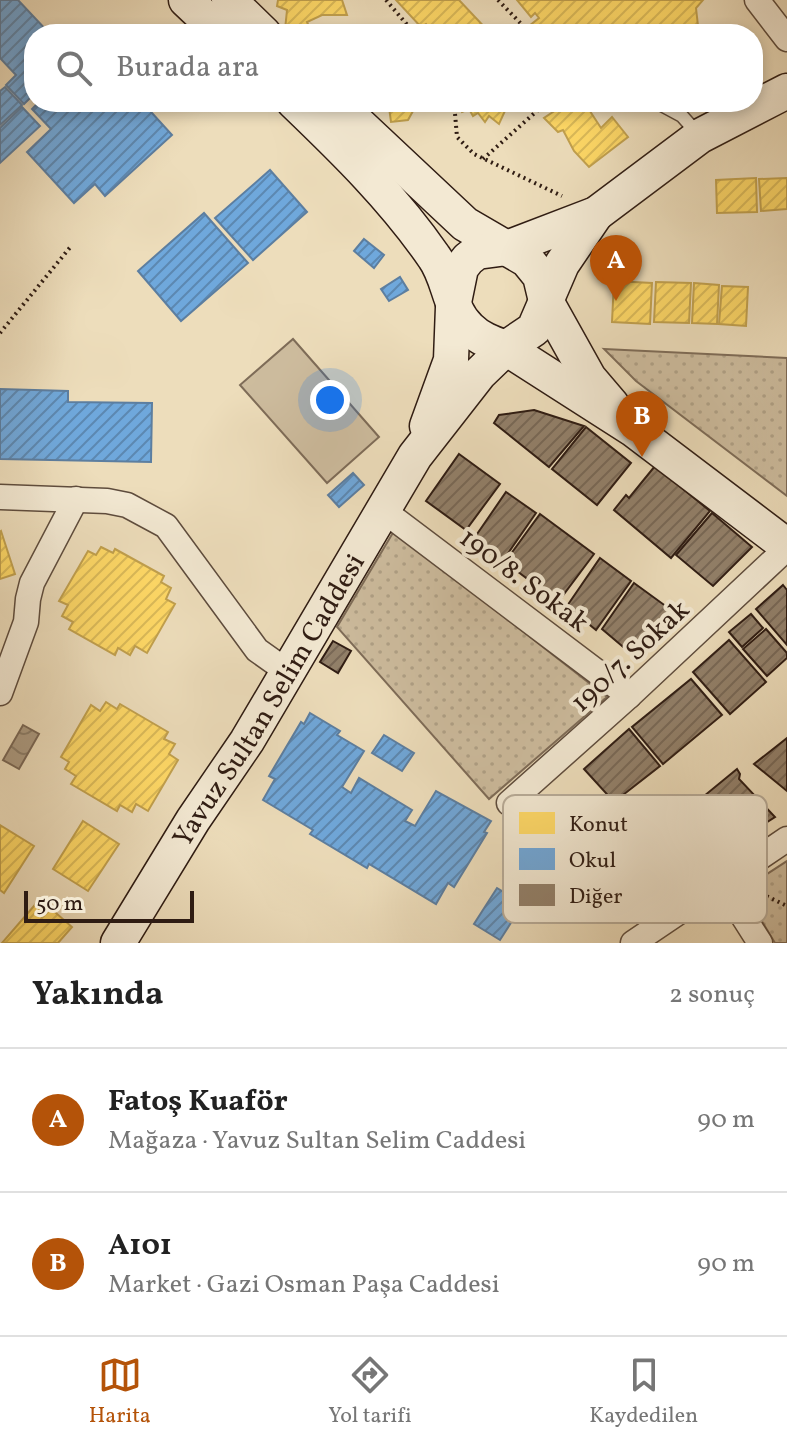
<!DOCTYPE html>
<html lang="tr">
<meta charset="utf-8">
<style>
body{margin:0;font-family:Vollkorn,serif;background:#f2f2f2;color:#222}
.scale{position:absolute;left:24px;bottom:20px;width:170px;box-sizing:border-box;padding-left:8px;border:4px solid #2f1c13;border-top:0;font-size:22px;line-height:28px;white-space:nowrap;color:#2f1c13;-webkit-text-stroke:6px #f3e9d3;paint-order:stroke}
.you{position:absolute;left:330px;top:400px;width:28px;height:28px;margin:-20px;border:6px solid #fff;border-radius:50%;background:#1a73e8;box-shadow:0 0 0 12px #1a73e833}
.badge{display:grid;place-items:center;width:52px;height:52px;border-radius:50%;background:#b45309;color:#fff;font-size:26px;font-weight:700}
.pin{position:absolute;translate:-50% -66px;filter:drop-shadow(0 2px 4px #0008)}
.pin::after{content:'';position:absolute;top:42px;width:28px;height:24px;background:inherit;clip-path:polygon(0 0,100% 0,50% 100%)}
.list{margin:0;padding:0;list-style:none}
h2{display:flex;justify-content:space-between;align-items:center;height:104px;margin:0;padding:0 32px;font-size:34px}
h2 small{font-size:26px;font-weight:400;color:#767676}
.list li{display:grid;grid-template-columns:52px 1fr auto;gap:24px;align-items:center;box-sizing:border-box;height:144px;padding:0 32px;border-top:2px solid #e0e0e0}
.list b{display:block;font-size:30px;white-space:nowrap}
.list p{margin:0;font-size:26px;white-space:nowrap;color:#767676}
.list em{font-size:26px;font-style:normal;color:#767676}
.icon{flex:none;width:44px;height:44px;fill:none;stroke:currentColor;stroke-width:2;stroke-linecap:round;stroke-linejoin:round}
.map{position:relative;flex:none;width:787px;height:943px;overflow:hidden}
.search{position:absolute;background:#fff;box-shadow:0 4px 12px #0003;left:24px;right:24px;top:24px;height:88px;display:flex;align-items:center;gap:20px;box-sizing:border-box;padding:0 28px;border-radius:32px;color:#767676;font-size:30px}
.sheet{height:392px;background:#fff}
nav{display:flex;justify-content:space-around;align-items:center;box-sizing:border-box;height:112px;border-top:2px solid #e0e0e0;background:#fff;font-size:22px;color:#767676}
nav a{display:grid;justify-items:center;gap:4px}
nav .on{color:#b45309}
.map>svg:first-child{display:block}
</style>
<div class="map">
<svg width="787" height="943" viewBox="0 0 787 943">
<defs>
<pattern id="park-dots" width="8" height="8" patternUnits="userSpaceOnUse" patternTransform="scale(2)"><rect width="8" height="8" fill="#cdbc9e"/><path d="M2 2h.1M6 6h.1" fill="none" stroke="#b0a187" stroke-width="1.8" stroke-linecap="round"/></pattern>
<pattern id="water-waves" width="16" height="10" patternUnits="userSpaceOnUse" patternTransform="scale(2)"><rect width="16" height="10" fill="#ac9b82"/><path d="M0 5q4-4 8 0t8 0" fill="none" stroke="#8c7e69"/></pattern>
<pattern id="homes-hatch" width="6" height="6" patternUnits="userSpaceOnUse" patternTransform="scale(2)"><rect width="6" height="6" fill="#ffd966"/><path d="M-1 1l2-2M0 6l6-6M5 7l2-2" fill="none" stroke="#dbba58"/></pattern>
<pattern id="schools-hatch" width="6" height="6" patternUnits="userSpaceOnUse" patternTransform="scale(2)"><rect width="6" height="6" fill="#6fa8dc"/><path d="M-1 1l2-2M0 6l6-6M5 7l2-2" fill="none" stroke="#5c88b1"/></pattern>
<pattern id="building-hatch" width="6" height="6" patternUnits="userSpaceOnUse" patternTransform="scale(2)"><rect width="6" height="6" fill="#92806a"/><path d="M-1 1l2-2M0 6l6-6M5 7l2-2" fill="none" stroke="#786856"/></pattern>
</defs>
<rect width="100%" height="100%" fill="#edddbb"/>
<filter id="stains"><feTurbulence type="fractalNoise" baseFrequency=".0025" numOctaves="4"/><feColorMatrix values="0 0 0 0 .2 0 0 0 0 .09 0 0 0 0 .02 0 0 0 .5 -.17"/></filter>
<radialGradient id="worn" r=".72"><stop offset=".6" stop-color="#630" stop-opacity="0"/><stop offset="1" stop-color="#630" stop-opacity=".3"/></radialGradient>
<!-- grass -->
<polygon fill="#cdbc9e" stroke="#7e6c58" stroke-width="2" points="293,339 379,437 327,483 240,385"/>
<!-- park -->
<g fill="url(#park-dots)" stroke="#7e6c58" stroke-width="2">
<polygon points="604,349 787,358 787,496 636,381"/>
<polygon points="394,531 607,697 489,799 337,627"/>
<polygon points="787,861 787,943 775,943 745,893 747,887"/>
</g>
<!-- water -->
<polygon fill="url(#water-waves)" stroke="#7a6856" stroke-width="2" points="23,725 39,734 19,769 3,760"/>
<!-- homes -->
<g fill="url(#homes-hatch)" stroke="#c1a04d" stroke-width="2">
<polygon points="278,0 342,0 347,15 322,15 307,22 310,29 293,34 285,30 287,10 277,6"/>
<polygon points="396,0 459,0 491,34 434,34 426,24 421,27"/>
<polygon points="517,0 703,0 696,8 698,26 633,34 519,34 539,18 535,13 531,17"/>
<polygon points="368,102 418,102 408,120 391,122 389,107 370,111"/>
<polygon points="460,102 509,102 499,124 489,116 485,122 478,113 473,116 469,109 462,112 458,105"/>
<polygon points="568,102 584,102 601,128 612,117 628,137 589,167 574,151 563,130 558,132 544,118"/>
<polygon points="756,178 757,212 717,213 716,180"/>
<polygon points="787,178 787,209 761,211 759,179"/>
<polygon points="614,281 652,283 650,324 612,322"/>
<polygon points="656,282 691,283 689,323 654,322"/>
<polygon points="694,283 719,285 717,324 692,323"/>
<polygon points="722,286 748,287 746,326 719,324"/>
<polygon points="1,531 15,574 0,579 0,532"/>
<polygon points="101,547 113,553 115,549 164,576 161,582 171,588 166,599 175,604 147,653 135,646 130,655 118,648 115,655 69,629 73,622 62,616 68,605 59,601 88,551 96,555"/>
<polygon points="106,702 117,709 120,704 168,732 164,739 175,744 169,754 178,760 148,811 136,804 132,812 120,805 117,811 71,784 76,776 65,769 69,762 61,757 91,705 100,711"/>
<polygon points="83,821 119,844 88,891 53,869"/>
<polygon points="0,825 34,846 4,893 0,890"/>
<polygon points="40,899 72,927 58,943 2,943"/>
</g>
<!-- schools -->
<g fill="url(#schools-hatch)" stroke="#5c7ea0" stroke-width="2">
<polygon points="0,0 18,0 50,34 34,34 34,94 24,104 6,85 16,75 0,58"/>
<polygon points="5,87 22,105 0,125 0,91"/>
<polygon points="39,102 142,102 172,135 105,196 95,184 74,203 27,152 51,129 32,109"/>
<polygon points="22,107 40,126 0,163 0,128"/>
<polygon points="270,170 307,212 253,260 215,218"/>
<polygon points="204,213 248,263 181,321 138,271"/>
<polygon points="364,239 384,255 374,268 354,251"/>
<polygon points="400,277 408,290 389,301 381,289"/>
<polygon points="0,389 68,391 68,402 152,403 151,462 0,459"/>
<polygon points="353,473 364,485 339,507 328,495"/>
<polygon points="310,713 340,731 337,735 364,751 342,787 351,793 359,778 412,810 405,821 415,826 436,791 491,821 484,832 487,833 454,887 448,883 436,904 369,864 367,868 310,834 313,830 263,800 275,779 269,776 301,722 304,724"/>
<polygon points="384,735 414,753 402,771 372,753"/>
<polygon points="497,888 523,904 500,940 474,924"/>
</g>
<!-- building -->
<g fill="url(#building-hatch)" stroke="#2f1c13" stroke-width="2">
<polygon points="534,410 584,426 549,467 494,423 499,415"/>
<polygon points="586,427 631,463 597,505 552,469"/>
<polygon points="459,454 500,484 466,530 426,501"/>
<polygon points="655,466 710,511 671,558 614,510 626,495 629,498"/>
<polygon points="506,492 536,513 502,562 478,544 480,541 475,537"/>
<polygon points="712,513 752,547 713,586 676,555"/>
<polygon points="540,514 594,554 558,602 505,562"/>
<polygon points="600,558 631,581 596,630 567,606"/>
<polygon points="634,583 678,615 635,657 602,629"/>
<polygon points="783,585 787,590 787,645 756,609"/>
<polygon points="751,614 763,628 742,647 729,632"/>
<polygon points="766,629 787,653 787,658 767,676 743,649"/>
<polygon points="729,640 766,682 730,714 693,672"/>
<polygon points="333,641 351,651 338,673 320,662"/>
<polygon points="691,679 722,715 663,764 632,727"/>
<polygon points="629,729 660,766 614,802 584,769"/>
<polygon points="787,738 787,791 754,764"/>
<polygon points="737,769 740,774 739,779 775,817 741,839 704,796"/>
</g>
<g fill="none" stroke-linecap="round" stroke-linejoin="round">
<defs>
<polyline id="lane" points="656,102 682,116 698,134"/>
<g id="street">
<polyline points="757,0 787,39"/>
<polyline points="0,497 107,501 127,505 166,526 257,650 288,672"/>
<polyline points="384,511 629,696"/>
<polyline points="0,693 26,622 28,599 32,583 76,499"/>
<polyline points="509,803 629,696 787,548"/>
<polyline points="722,883 760,943"/>
<polyline points="633,943 787,839"/>
</g>
<g id="secondary">
<polyline points="186,0 222,34"/>
<polyline points="229,0 264,34"/>
<path d="M 294,102 C 345,151 394,199 434,257 C 450,279 448,308 469,328 C 480,339 492,343 506,348 L 634,430 L 787,546"/>
<polyline points="335,102 465,224 527,260 540,276 546,301 589,378 612,405"/>
<polyline points="427,426 451,360 453,307 461,268 468,259 477,252 507,248 596,214 700,136 787,91"/>
<path id="s1" d="M 118,943 L 193,820 L 247,741 L 415,456 L 479,374 L 506,348 L 534,329 L 562,264 L 596,214"/>
</g>
</defs>
<!-- lane casing -->
<use href="#lane" stroke="#5e4c3d" stroke-width="15"/>
<!-- street casing -->
<use href="#street" stroke="#5e4c3d" stroke-width="27"/>
<!-- secondary casing -->
<use href="#secondary" stroke="#2f1c13" stroke-width="37"/>
<!-- path -->
<g stroke="#2f1c13" stroke-width="4" stroke-dasharray="2 4" stroke-linecap="butt">
<polyline points="386,0 415,34"/>
<polyline points="498,0 531,34"/>
<polyline points="454,102 457,137 474,154 562,196"/>
<polyline points="483,159 547,102"/>
<polyline points="0,333 72,245"/>
<polyline points="756,891 787,906"/>
</g>
<!-- lane -->
<use href="#lane" stroke="#f3e9d3" stroke-width="12"/>
<!-- street -->
<use href="#street" stroke="#f3e9d3" stroke-width="24"/>
<!-- secondary -->
<use href="#secondary" stroke="#f3e9d3" stroke-width="34"/>
</g>
<g text-anchor="middle" stroke-width="8" stroke-linejoin="round" paint-order="stroke">
<!-- street labels -->
<g font-size="28" fill="#2f1c13" stroke="#f3e9d3">
<text transform="translate(525 579) rotate(37)" y="10">190/8. Sokak</text>
<text transform="translate(629 655) rotate(-43)" y="10">190/7. Sokak</text>
<text dy="10" stroke="none"><textPath href="#s1" startOffset="286">Yavuz Sultan Selim Caddesi</textPath></text>
</g>
</g>
<!-- legend -->
<rect x="503" y="795" width="264" height="128" rx="12" fill="#f3e9d3" stroke="#b8ac99" stroke-width="2"/>
<rect x="519" y="812" width="36" height="22" fill="#ffd966"/>
<rect x="519" y="848" width="36" height="22" fill="#6fa8dc"/>
<rect x="519" y="884" width="36" height="22" fill="#92806a"/>
<g font-size="22" fill="#2f1c13">
<text x="569" y="831">Konut</text>
<text x="569" y="867">Okul</text>
<text x="569" y="903">Diğer</text>
</g>
<rect width="100%" height="100%" filter="url(#stains)"/>
<rect width="100%" height="100%" fill="url(#worn)"/>
</svg>
<div class="scale">50 m</div>
<div class="you"></div>
<div class="pin badge" style="left:616px;top:301px">A</div>
<div class="pin badge" style="left:642px;top:457px">B</div>
<div class="search"><svg class="icon" aria-label="search" viewBox="0 0 24 24"><circle cx="10" cy="10" r="6"/><path d="M15 15l6 6"/></svg>Burada ara</div>
</div>
<section class="sheet">
<h2>Yakında<small>2 sonuç</small></h2>
<ul class="list">
<li><span class="badge">A</span><div><b>Fatoş Kuaför</b><p>Mağaza · Yavuz Sultan Selim Caddesi</p></div><em>90 m</em></li>
<li><span class="badge">B</span><div><b>A101</b><p>Market · Gazi Osman Paşa Caddesi</p></div><em>90 m</em></li>
</ul>
</section>
<nav>
<a class="on"><svg class="icon" aria-label="map" viewBox="0 0 24 24"><path d="M3 6l6-2 6 2 6-2v14l-6 2-6-2-6 2zM9 4v14M15 6v14"/></svg>Harita</a>
<a><svg class="icon" aria-label="directions" viewBox="0 0 24 24"><path d="M12 3l9 9-9 9-9-9zM9 14v-3h6M13 9l2 2-2 2"/></svg>Yol tarifi</a>
<a><svg class="icon" aria-label="saved" viewBox="0 0 24 24"><path d="M7 4h10v16l-5-4-5 4z"/></svg>Kaydedilen</a>
</nav>
